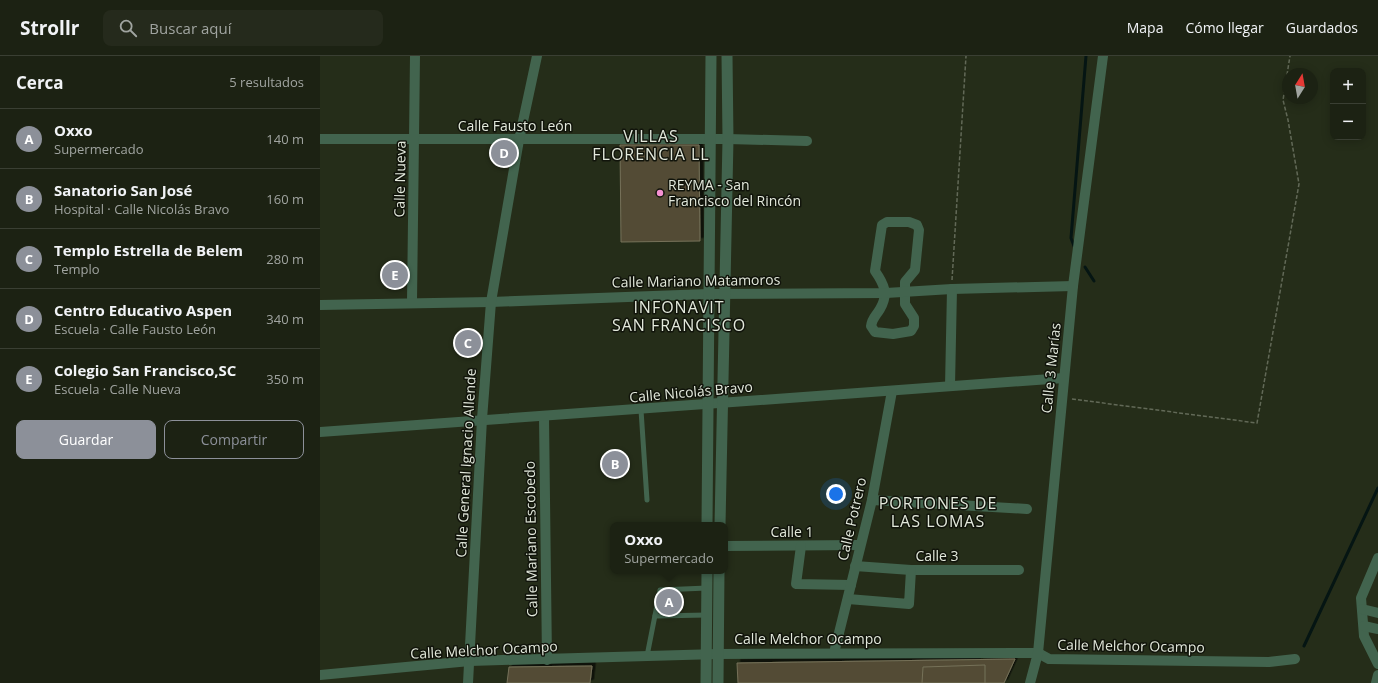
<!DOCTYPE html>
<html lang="es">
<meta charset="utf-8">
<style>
body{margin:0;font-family:"Open Sans",sans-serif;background:#252a1c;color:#f1f3f6}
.controls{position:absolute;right:12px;top:12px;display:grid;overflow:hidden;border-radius:8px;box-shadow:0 2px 10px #0003}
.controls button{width:36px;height:36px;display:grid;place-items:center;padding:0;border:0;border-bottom:1px solid #3a3f33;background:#1c2213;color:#f1f3f6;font:20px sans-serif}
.compass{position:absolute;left:962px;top:12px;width:36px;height:36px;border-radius:50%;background:#1c2213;box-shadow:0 2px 10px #0003;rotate:11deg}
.you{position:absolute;left:516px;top:438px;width:14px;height:14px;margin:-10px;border:3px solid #fff;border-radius:50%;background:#1a73e8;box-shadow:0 0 0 6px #1a73e833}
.badge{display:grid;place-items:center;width:26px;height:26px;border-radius:50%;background:#8c9099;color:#fff;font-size:13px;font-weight:700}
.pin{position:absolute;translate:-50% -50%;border:2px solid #fff;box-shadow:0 1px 4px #0006}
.popup{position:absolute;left:290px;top:466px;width:118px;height:52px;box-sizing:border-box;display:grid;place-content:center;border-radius:8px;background:#1c2213;filter:drop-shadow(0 1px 3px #0005);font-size:13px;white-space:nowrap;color:#a0a4a0}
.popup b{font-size:15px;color:#f1f3f6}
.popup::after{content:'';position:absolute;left:50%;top:100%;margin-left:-8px;border:8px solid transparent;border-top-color:#1c2213}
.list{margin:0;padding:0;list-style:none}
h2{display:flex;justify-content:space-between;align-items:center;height:52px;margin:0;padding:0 16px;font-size:17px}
h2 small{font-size:13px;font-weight:400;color:#a0a4a0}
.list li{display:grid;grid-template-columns:26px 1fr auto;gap:12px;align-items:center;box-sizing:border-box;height:60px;padding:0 16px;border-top:1px solid #3a3f33}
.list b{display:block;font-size:15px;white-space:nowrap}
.list p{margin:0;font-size:13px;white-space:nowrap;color:#a0a4a0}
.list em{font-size:13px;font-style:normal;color:#a0a4a0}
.actions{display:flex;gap:8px;padding:12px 16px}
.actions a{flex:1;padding:9px 0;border:1px solid #8c9099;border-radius:8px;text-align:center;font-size:14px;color:#8c9099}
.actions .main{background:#8c9099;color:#fff}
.icon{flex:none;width:22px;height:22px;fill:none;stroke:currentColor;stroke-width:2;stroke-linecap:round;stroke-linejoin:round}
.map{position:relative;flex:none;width:1058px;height:627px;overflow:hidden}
header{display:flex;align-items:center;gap:24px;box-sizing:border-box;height:56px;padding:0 20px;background:#1c2213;border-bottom:1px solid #3a3f33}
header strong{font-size:19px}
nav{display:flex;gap:22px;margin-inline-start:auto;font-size:14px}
.search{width:280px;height:36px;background:#252a1c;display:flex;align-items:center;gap:10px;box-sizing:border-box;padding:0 14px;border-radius:8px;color:#a0a4a0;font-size:15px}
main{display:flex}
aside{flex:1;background:#1c2213}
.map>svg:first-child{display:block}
</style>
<header>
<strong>Strollr</strong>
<div class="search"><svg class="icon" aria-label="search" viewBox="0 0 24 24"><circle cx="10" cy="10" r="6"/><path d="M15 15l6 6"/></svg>Buscar aquí</div>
<nav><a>Mapa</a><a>Cómo llegar</a><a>Guardados</a></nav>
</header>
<main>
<aside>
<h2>Cerca<small>5 resultados</small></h2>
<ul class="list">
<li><span class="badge">A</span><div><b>Oxxo</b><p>Supermercado</p></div><em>140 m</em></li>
<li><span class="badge">B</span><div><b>Sanatorio San José</b><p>Hospital · Calle Nicolás Bravo</p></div><em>160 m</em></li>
<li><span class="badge">C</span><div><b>Templo Estrella de Belem</b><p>Templo</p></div><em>280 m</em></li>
<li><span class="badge">D</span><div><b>Centro Educativo Aspen</b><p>Escuela · Calle Fausto León</p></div><em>340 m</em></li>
<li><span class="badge">E</span><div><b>Colegio San Francisco,SC</b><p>Escuela · Calle Nueva</p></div><em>350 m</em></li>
</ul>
<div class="actions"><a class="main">Guardar</a><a>Compartir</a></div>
</aside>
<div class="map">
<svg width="1058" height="627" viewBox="0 0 1058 627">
<defs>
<filter id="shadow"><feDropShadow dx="3.5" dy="-3.5" stdDeviation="0" flood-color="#0009"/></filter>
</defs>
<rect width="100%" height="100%" fill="#252d19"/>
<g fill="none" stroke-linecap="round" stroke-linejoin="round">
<!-- stream -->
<g stroke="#051513" stroke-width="3">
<polyline points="754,190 751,182 766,0"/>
<polyline points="765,211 774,225"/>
<polyline points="984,590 1058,432"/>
</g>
</g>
<!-- building -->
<g fill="#524c35" stroke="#767159" filter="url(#shadow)">
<polygon points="300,89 379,89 380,185 301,186"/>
<polygon points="695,603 684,627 418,627 417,607"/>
<polygon points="665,609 665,627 602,627 603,611"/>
<polygon points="272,610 270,627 187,627 189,611"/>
</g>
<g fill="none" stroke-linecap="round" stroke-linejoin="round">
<!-- path -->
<g stroke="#626957" stroke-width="1.5" stroke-dasharray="4 2" stroke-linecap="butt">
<polyline points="632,224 646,0"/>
<polyline points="752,343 937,367 979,128 968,64 963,44 970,0"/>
</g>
<!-- service -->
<g stroke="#42644e" stroke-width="5">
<polyline points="321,354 327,444"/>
<polyline points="335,560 387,559"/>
<polyline points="327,600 340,534 387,532"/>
</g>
<!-- minor -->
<g stroke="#42644e" stroke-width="10">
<polyline points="0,83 408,83 487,85"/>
<path d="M 567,166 L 589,166 L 597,169 L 599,174 L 595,214 L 585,226 L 585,248 L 594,262 L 594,270 L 591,275 L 573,278 L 555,276 L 551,270 C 552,262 556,260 560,253 C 569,238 564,228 555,215 L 562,169 Z"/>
<polyline points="92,246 95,0"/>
<polyline points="0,249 171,246 388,238 566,237 632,233 753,230"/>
<polyline points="630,330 632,233"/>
<polyline points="224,361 227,604"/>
<polyline points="0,376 744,322"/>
<polyline points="552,444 707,453"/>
<polyline points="405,490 540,489"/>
<polyline points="481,490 476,528 531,529"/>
<polyline points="1058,502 1041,542 1044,580 1058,608"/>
<polyline points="535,510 591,514 699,514"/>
<polyline points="528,543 589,548 591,514"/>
<polyline points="1042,553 1058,557"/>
<polyline points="1044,570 1058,573"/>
<polyline points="514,597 552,444 572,335"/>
<polyline points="0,619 150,605 398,598 718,597 729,603 949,606 975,603"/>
<polyline points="148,627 162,363 171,246 199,84 217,0"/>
<polyline points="710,627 718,597 753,230 783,0"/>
<polyline points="1056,627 1058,619"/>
</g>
<!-- tertiary -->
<g stroke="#42644e" stroke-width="11">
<polyline points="387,469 391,0"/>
<polyline points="400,469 408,83 407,0"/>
<polyline points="386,627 387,515"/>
<polyline points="398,627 399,515"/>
</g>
</g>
<!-- markers -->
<circle fill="#f591d2" stroke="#11140b" stroke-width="1.5" cx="340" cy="137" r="4"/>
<g text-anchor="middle" stroke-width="3" stroke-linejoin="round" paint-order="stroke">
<!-- street labels -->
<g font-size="14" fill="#e3e9dc" stroke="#11140b">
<text x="195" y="75">Calle Fausto León</text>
<text transform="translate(80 123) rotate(-89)" y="5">Calle Nueva</text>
<text transform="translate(376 225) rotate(-1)" y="5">Calle Mariano Matamoros</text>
<text transform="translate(731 312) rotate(-84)" y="5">Calle 3 Marías</text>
<text transform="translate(371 336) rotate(-5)" y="5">Calle Nicolás Bravo</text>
<text transform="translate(146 407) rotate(-87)" y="5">Calle General Ignacio Allende</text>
<text transform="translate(532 463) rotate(-77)" y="5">Calle Potrero</text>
<text x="472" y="481">Calle 1</text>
<text transform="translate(211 483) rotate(-91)" y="5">Calle Mariano Escobedo</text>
<text x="617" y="505">Calle 3</text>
<text x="488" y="588">Calle Melchor Ocampo</text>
<text transform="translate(811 590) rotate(1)" y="5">Calle Melchor Ocampo</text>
<text transform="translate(164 594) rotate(-3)" y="5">Calle Melchor Ocampo</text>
</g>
<!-- poi labels -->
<g font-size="14" fill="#e3e9dc" stroke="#11140b" text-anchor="start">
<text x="348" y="134">REYMA - San<tspan x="348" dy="16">Francisco del Rincón</tspan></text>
</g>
<!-- quarter labels -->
<g font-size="16" letter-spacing="1" fill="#e3e9dc" stroke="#11140b">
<text x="331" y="86">VILLAS<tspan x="331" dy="18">FLORENCIA LL</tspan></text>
<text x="359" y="257">INFONAVIT<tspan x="359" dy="18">SAN FRANCISCO</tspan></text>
<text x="618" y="453">PORTONES DE<tspan x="618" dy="18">LAS LOMAS</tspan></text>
</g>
</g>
</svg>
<div class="controls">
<button>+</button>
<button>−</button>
</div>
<svg class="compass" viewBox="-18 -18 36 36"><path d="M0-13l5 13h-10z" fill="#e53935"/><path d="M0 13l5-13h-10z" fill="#a0a4a0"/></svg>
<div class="you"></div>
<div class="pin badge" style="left:349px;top:546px">A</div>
<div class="popup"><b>Oxxo</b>Supermercado</div>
<div class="pin badge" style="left:295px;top:408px">B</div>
<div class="pin badge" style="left:148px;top:287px">C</div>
<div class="pin badge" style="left:184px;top:97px">D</div>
<div class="pin badge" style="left:75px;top:219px">E</div>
</div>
</main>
